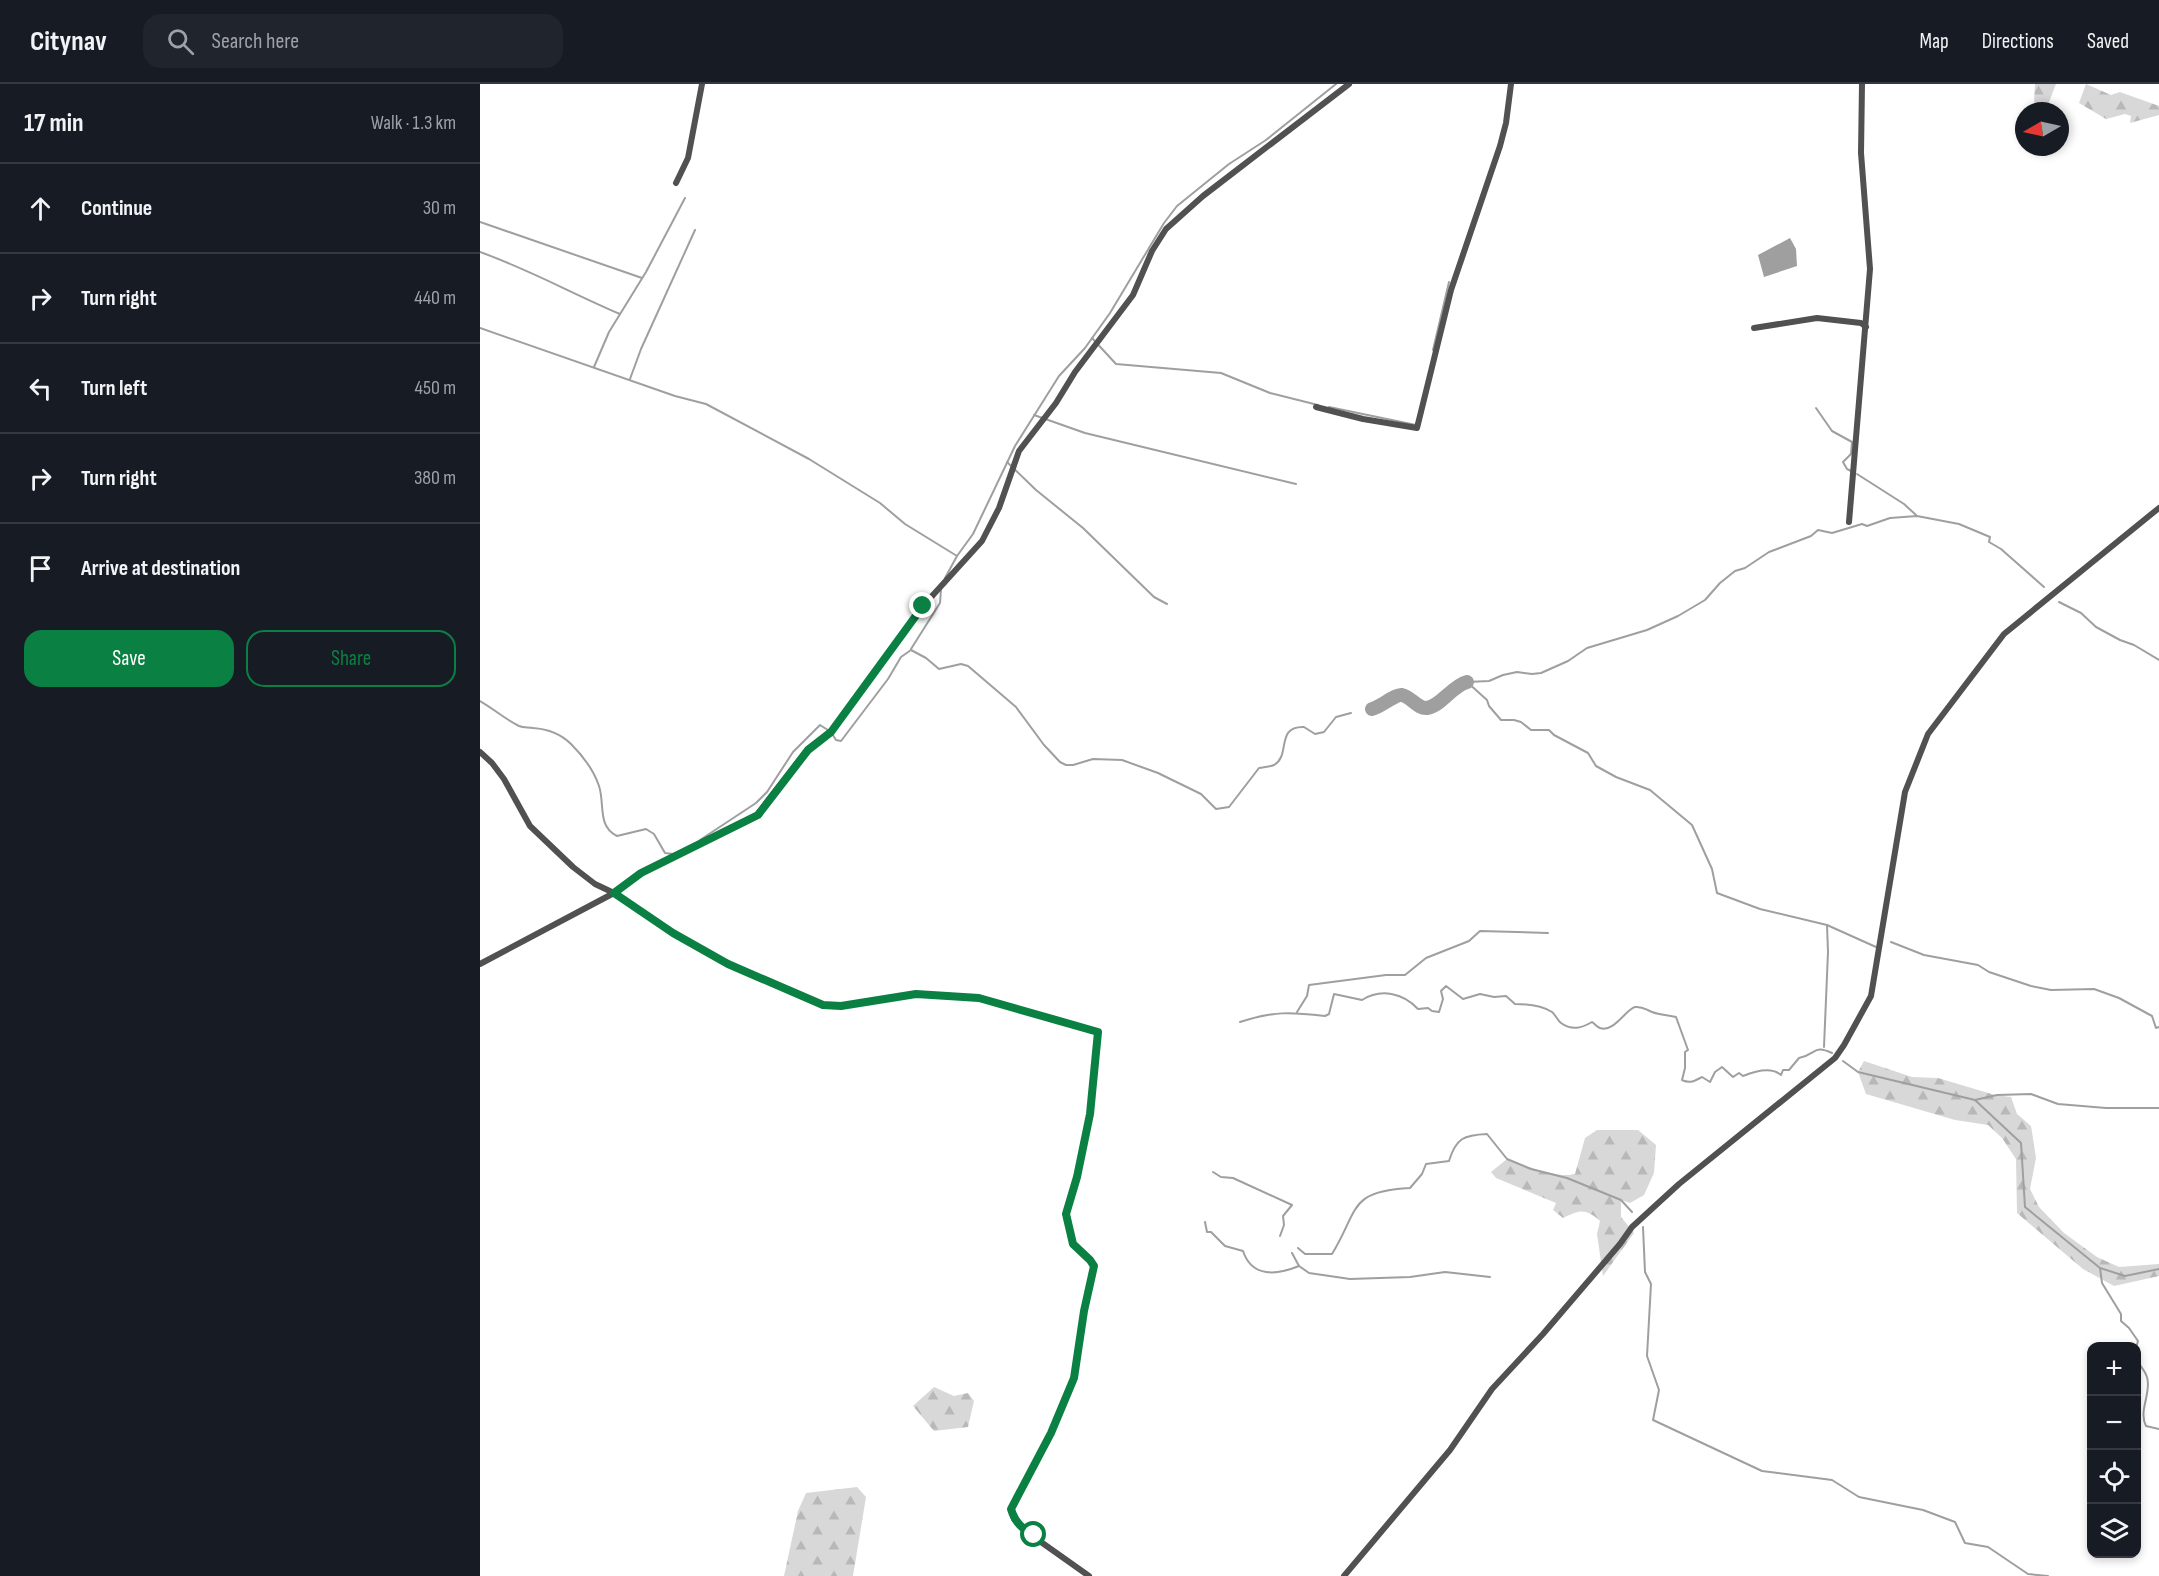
<!DOCTYPE html>
<meta charset="utf-8">
<style>
body{margin:0;font-family:"Sofia Sans Condensed",sans-serif;background:#20242c;color:#f1f3f6}
.controls{position:absolute;right:18px;bottom:18px;display:grid;overflow:hidden;border-radius:12px;box-shadow:0 3px 9px #0003}
.controls button{width:54px;height:54px;display:grid;place-items:center;padding:0;border:0;border-bottom:2px solid #363941;background:#171b24;color:#f1f3f6;font:30px sans-serif}
.compass{position:absolute;left:1535px;top:18px;width:54px;height:54px;border-radius:50%;background:#171b24;box-shadow:0 3px 9px #0003;rotate:261deg}
.stop{position:absolute;width:18px;height:18px;margin:-14px;border:4px solid #0b8043;border-radius:50%;background:#fff}
.stop.end{background:#0b8043;border-color:#fff;box-shadow:0 2px 6px #0008}
.list{margin:0;padding:0;list-style:none}
h2{display:flex;justify-content:space-between;align-items:center;height:78px;margin:0;padding:0 24px;font-size:26px}
h2 small{font-size:20px;font-weight:400;color:#9ea1a6}
.list li{display:grid;grid-template-columns:39px 1fr auto;gap:18px;align-items:center;box-sizing:border-box;height:90px;padding:0 24px;border-top:2px solid #363941}
.list b{display:block;font-size:22px;white-space:nowrap}
.list em{font-size:20px;font-style:normal;color:#9ea1a6}
.actions{display:flex;gap:12px;padding:18px 24px}
.actions a{flex:1;padding:14px 0;border:2px solid #0b8043;border-radius:18px;text-align:center;font-size:21px;color:#0b8043}
.actions .main{background:#0b8043;color:#fff}
.icon{flex:none;width:33px;height:33px;fill:none;stroke:currentColor;stroke-width:2;stroke-linecap:round;stroke-linejoin:round}
.map{position:relative;flex:none;width:1679px;height:1492px;overflow:hidden}
header{display:flex;align-items:center;gap:36px;box-sizing:border-box;height:84px;padding:0 30px;background:#171b24;border-bottom:2px solid #363941}
header strong{font-size:28px}
nav{display:flex;gap:33px;margin-inline-start:auto;font-size:21px}
.search{width:420px;height:54px;background:#20242c;display:flex;align-items:center;gap:15px;box-sizing:border-box;padding:0 21px;border-radius:18px;color:#9ea1a6;font-size:22px}
main{display:flex}
aside{flex:1;background:#171b24}
.map>svg:first-child{display:block}
</style>
<header>
<strong>Citynav</strong>
<div class="search"><svg class="icon" aria-label="search" viewBox="0 0 24 24"><circle cx="10" cy="10" r="6"/><path d="M15 15l6 6"/></svg>Search here</div>
<nav><a>Map</a><a>Directions</a><a>Saved</a></nav>
</header>
<main>
<aside>
<h2>17 min<small>Walk · 1.3 km</small></h2>
<ul class="list">
<li><svg class="icon" aria-label="ahead" viewBox="0 0 24 24"><path d="M12 20V5M6 11l6-6 6 6"/></svg><div><b>Continue</b></div><em>30 m</em></li>
<li><svg class="icon" aria-label="right" viewBox="0 0 24 24"><path d="M7 20v-9h11M14 6l5 5-5 5"/></svg><div><b>Turn right</b></div><em>440 m</em></li>
<li><svg class="icon" aria-label="left" viewBox="0 0 24 24"><path d="M17 20v-9H6M10 6l-5 5 5 5"/></svg><div><b>Turn left</b></div><em>450 m</em></li>
<li><svg class="icon" aria-label="right" viewBox="0 0 24 24"><path d="M7 20v-9h11M14 6l5 5-5 5"/></svg><div><b>Turn right</b></div><em>380 m</em></li>
<li><svg class="icon" aria-label="arrive" viewBox="0 0 24 24"><path d="M6 21V4h12l-3 4 3 4H6"/></svg><div><b>Arrive at destination</b></div></li>
</ul>
<div class="actions"><a class="main">Save</a><a>Share</a></div>
</aside>
<div class="map">
<svg width="1679" height="1492" viewBox="0 0 1679 1492">
<defs>
<pattern id="forest-firs" width="22" height="20" patternUnits="userSpaceOnUse" patternTransform="scale(1.5)"><rect width="22" height="20" fill="#d8d8d8"/><path d="M5 1l3.5 6h-7zM16 11l3.5 6h-7z" fill="#b8b8b8"/></pattern>
</defs>
<rect width="100%" height="100%" fill="#fff"/>
<!-- forest -->
<g fill="url(#forest-firs)">
<polygon points="1555,0 1576,0 1567,23 1554,18"/>
<polygon points="1606,0 1631,11 1640,8 1679,22 1679,31 1650,39 1651,32 1645,30 1626,35 1599,19"/>
<polygon points="1384,977 1432,993 1458,994 1515,1011 1531,1013 1537,1030 1551,1042 1556,1074 1550,1105 1559,1123 1584,1149 1617,1173 1639,1183 1679,1180 1679,1192 1634,1202 1603,1185 1537,1129 1536,1075 1522,1054 1508,1041 1475,1036 1386,1010 1378,988"/>
<path d="M 1117,1046 L 1158,1046 L 1176,1061 L 1174,1089 L 1164,1111 L 1150,1119 L 1141,1116 L 1141,1133 L 1154,1149 L 1123,1192 L 1117,1150 L 1120,1137 C 1105,1124 1100,1126 1083,1134 L 1073,1126 L 1076,1119 L 1016,1094 L 1011,1088 L 1027,1075 C 1044,1081 1078,1095 1095,1090 L 1105,1054 Z"/>
<polygon points="454,1303 474,1312 488,1309 494,1317 488,1343 454,1347 433,1322"/>
<polygon points="377,1403 386,1413 373,1492 304,1492 318,1427 326,1409"/>
</g>
<!-- water -->
<polygon fill="#9f9f9f" points="1310,154 1316,165 1317,182 1284,193 1278,171"/>
<g fill="none" stroke-linecap="round" stroke-linejoin="round">
<!-- stream -->
<g stroke="#9f9f9f" stroke-width="2">
<polyline points="0,138 162,194"/>
<path d="M 0,168 C 48,185 93,210 140,230"/>
<polyline points="0,244 195,312 226,320 329,375 400,419 425,440 477,472 465,494"/>
<polyline points="612,254 636,280 741,289 790,309 838,321"/>
<polyline points="953,266 969,198"/>
<polyline points="114,283 129,248 166,188 205,114"/>
<polyline points="150,295 161,265 215,146"/>
<polyline points="849,323 936,341 936,339"/>
<polyline points="1336,324 1352,347 1372,358 1371,370 1363,378 1367,385 1371,387"/>
<polyline points="554,331 605,349 816,400"/>
<polyline points="527,378 556,406 603,444 674,513 687,520"/>
<polyline points="1377,390 1424,420 1436,431"/>
<polyline points="477,472 493,450 535,362 579,292 605,264 630,229 684,139 697,122 749,80 786,56 856,0"/>
<polyline points="1579,518 1601,529 1616,543 1640,556 1654,561 1679,576"/>
<polyline points="431,565 460,519 461,505"/>
<polyline points="987,598 1009,597 1023,591 1037,588 1052,590 1061,589 1088,577 1107,564 1167,546 1198,532 1225,516 1240,499 1255,487 1265,484 1289,468 1331,452 1338,446 1352,449 1382,440 1387,442 1410,434 1437,432 1479,440 1510,453 1509,458 1521,465 1564,503"/>
<polyline points="987,598 1007,616 1009,622 1021,636 1034,636 1041,638 1051,646 1069,646 1074,651 1108,669 1116,682 1136,693 1170,706 1212,741 1232,785 1237,809 1280,825 1347,841 1348,868 1344,963"/>
<path d="M 0,617 C 14,625 25,635 39,642 C 44,644 48,643 53,644 C 67,645 81,650 91,660 C 102,671 114,687 119,702 C 125,720 117,742 137,752 L 166,745 L 174,750 L 185,769 L 193,770"/>
<path d="M 220,756 L 276,719 L 287,708 L 313,668 L 340,641 L 351,648 L 356,656 L 361,657 L 408,595 L 421,573 L 431,566 L 446,574 L 459,585 L 481,580 L 488,582 L 536,623 L 564,661 L 580,678 L 586,681 L 593,681 L 613,675 L 642,676 L 678,689 L 721,710 L 736,725 L 749,723 L 779,684 C 784,683 789,683 794,681 C 811,672 795,642 824,643 L 835,650 L 844,648 L 856,633 L 871,629"/>
<polyline points="1347,841 1396,863"/>
<polyline points="1411,858 1444,871 1498,881 1509,888 1551,902 1571,906 1614,905 1639,914 1672,932 1676,944 1679,943"/>
<polyline points="817,928 827,912 829,901 906,891 925,891 946,874 989,857 1000,847 1068,849"/>
<path d="M 760,938 C 794,927 810,928 845,932 L 849,930 L 854,910 L 882,916 C 901,904 923,909 938,925 L 948,924 L 952,927 L 959,928 L 963,915 L 961,907 L 966,902 L 983,915 L 1000,910 L 1014,913 L 1026,912 L 1035,920 C 1047,920 1061,921 1072,928 C 1076,931 1077,936 1081,939 C 1092,947 1102,944 1112,938 C 1115,940 1117,943 1120,944 C 1134,949 1147,924 1155,923 C 1163,922 1166,926 1172,928 C 1180,931 1188,931 1196,933 L 1208,966 L 1205,968 L 1205,984 L 1202,996 C 1210,1000 1215,997 1222,993 L 1230,998 L 1235,988 L 1242,983 L 1253,993 L 1259,989 L 1263,992 C 1275,987 1291,982 1301,991 L 1303,986 L 1309,986 L 1319,974 C 1336,971 1333,960 1352,969"/>
<polyline points="1363,977 1378,988 1495,1016 1541,1059 1545,1123 1620,1184 1645,1192 1679,1185"/>
<polyline points="1495,1016 1517,1011 1551,1010 1578,1020 1626,1024 1679,1024"/>
<polyline points="733,1088 741,1093 753,1094 812,1121 803,1132 804,1141 800,1152"/>
<path d="M 725,1138 L 727,1148 L 731,1148 L 745,1162 L 763,1167 C 772,1194 797,1191 819,1182"/>
<polyline points="1163,1143 1165,1188 1171,1200 1167,1272 1179,1306 1173,1336 1282,1387 1352,1396 1379,1413 1443,1426 1475,1438 1485,1459 1508,1463 1548,1490 1568,1492"/>
<path d="M 818,1164 L 825,1170 L 852,1170 C 879,1126 868,1107 930,1104 L 942,1090 L 946,1080 L 969,1077 C 976,1054 984,1051 1007,1050 L 1027,1075 L 1051,1085 L 1087,1094 L 1141,1116 L 1152,1128"/>
<polyline points="812,1169 819,1182 829,1189 870,1195 930,1193 965,1188 1010,1193"/>
<polyline points="1620,1184 1622,1199 1641,1230 1641,1237 1649,1244 1658,1257 1656,1264"/>
<path d="M 1656,1276 C 1660,1281 1665,1287 1667,1293 C 1672,1309 1658,1326 1666,1342 L 1679,1345"/>
</g>
<!-- river -->
<path stroke="#9f9f9f" stroke-width="14" d="M 892,625 C 901,623 915,610 922,611 C 931,613 938,625 947,624 C 961,622 972,602 987,598"/>
<!-- minor -->
<g stroke="#515151" stroke-width="6">
<polyline points="196,99 208,74 222,0"/>
<polyline points="1274,244 1337,234 1381,239 1386,243"/>
<polyline points="836,323 883,335 937,344 971,206 1020,62 1026,39 1031,0"/>
<polyline points="1369,438 1390,185 1381,69 1382,0"/>
<polyline points="0,668 12,679 24,695 50,742 93,783 115,800 134,809 193,849 248,880 343,921 361,922 436,910 499,914 618,948 610,1030 597,1093 586,1130 593,1160 610,1176 614,1183 604,1227 594,1294 571,1349 531,1425 534,1435 544,1446 609,1492"/>
<polyline points="0,880 134,809 161,789 277,731 328,665 351,648 443,522 502,457 519,424 539,367 576,319 595,288 653,211 672,167 686,145 723,112 869,0"/>
<polyline points="864,1492 970,1366 1012,1305 1063,1250 1140,1160 1152,1143 1199,1100 1355,974 1364,961 1391,912 1425,708 1448,650 1524,550 1679,424"/>
</g>
</g>
<g fill="none" stroke-linecap="round" stroke-linejoin="round">
<!-- route -->
<path stroke="#0b8043" stroke-width="8" d="M 443,522 L 351,648 L 328,666 L 278,731 L 161,789 L 134,809 L 193,849 L 248,880 L 343,921 L 361,922 L 436,910 L 499,914 L 618,948 L 610,1030 L 597,1093 L 586,1130 L 593,1160 L 610,1176 L 614,1182 L 604,1227 L 594,1294 L 571,1349 L 531,1425 C 535,1438 541,1444 554,1451"/>
</g>
</svg>
<div class="controls">
<button>+</button>
<button>−</button>
<button><svg class="icon" aria-label="locate" viewBox="0 0 24 24"><circle cx="12" cy="12" r="6"/><path d="M12 2v4M12 18v4M2 12h4M18 12h4"/></svg></button>
<button><svg class="icon" aria-label="layers" viewBox="0 0 24 24"><path d="M12 4l9 5-9 5-9-5zM3 14l9 5 9-5"/></svg></button>
</div>
<svg class="compass" viewBox="-18 -18 36 36"><path d="M0-13l5 13h-10z" fill="#e53935"/><path d="M0 13l5-13h-10z" fill="#9ea1a6"/></svg>
<div class="stop" style="left:554px;top:1451px"></div>
<div class="stop end" style="left:443px;top:522px"></div>
</div>
</main>
